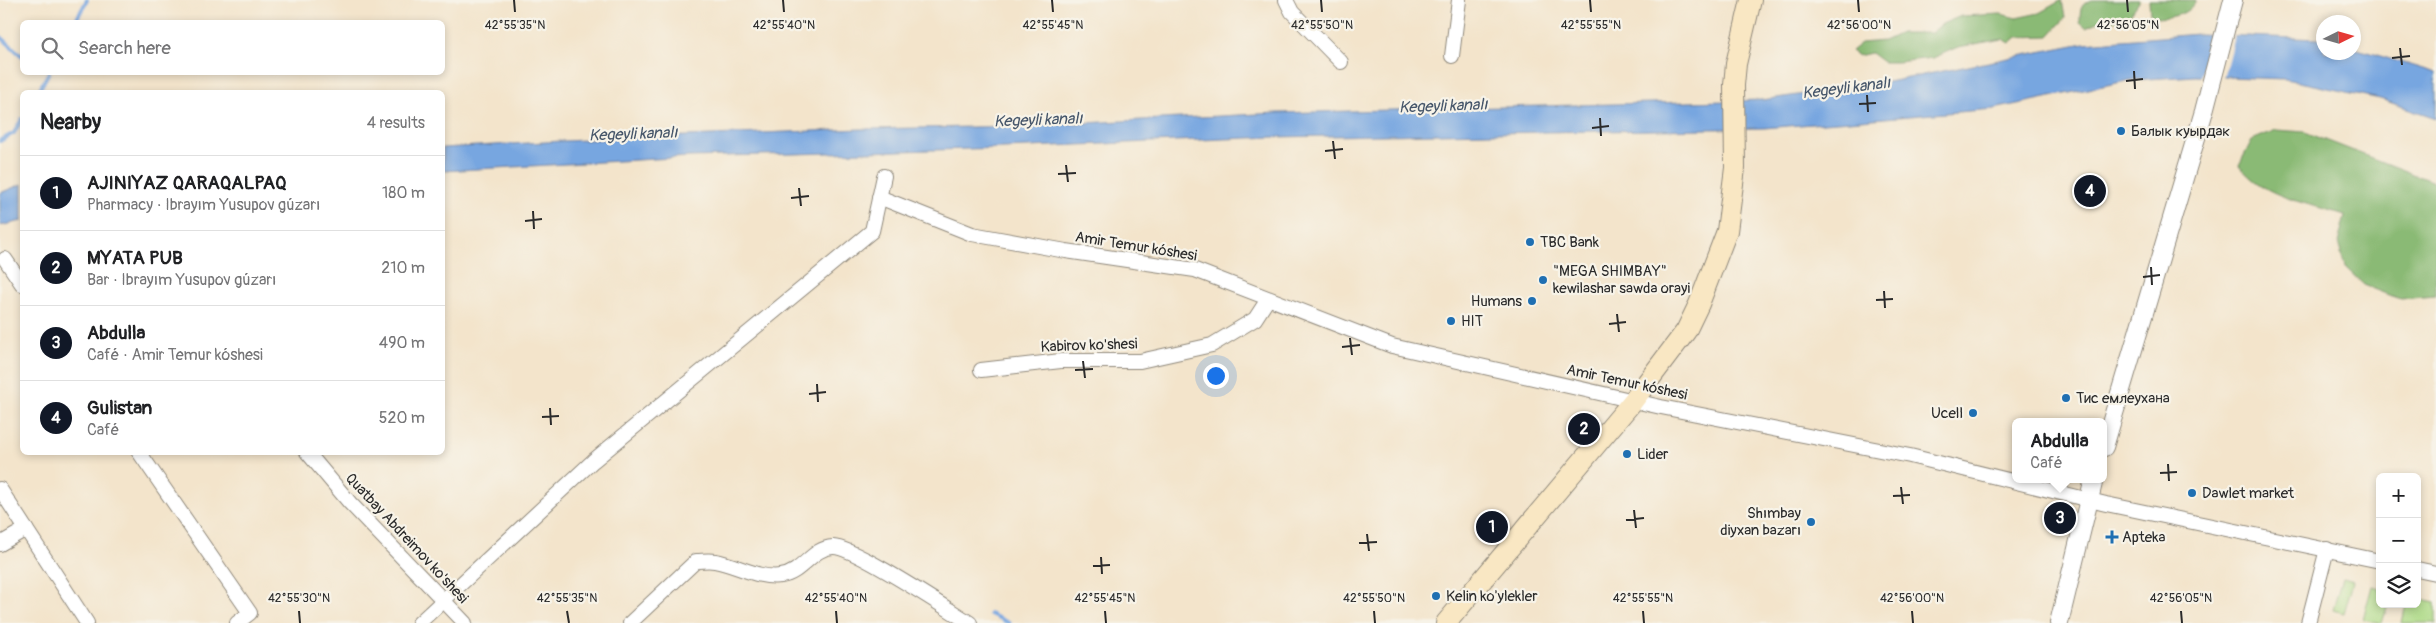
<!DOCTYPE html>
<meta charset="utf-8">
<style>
body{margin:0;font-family:Pangolin,sans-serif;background:#f2f2f2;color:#202124}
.controls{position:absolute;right:15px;bottom:15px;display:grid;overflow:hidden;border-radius:8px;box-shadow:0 2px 8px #0003}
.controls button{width:45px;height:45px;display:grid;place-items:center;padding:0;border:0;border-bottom:1px solid #e0e0e0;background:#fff;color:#202124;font:25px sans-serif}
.compass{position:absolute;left:2316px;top:15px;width:45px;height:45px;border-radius:50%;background:#fff;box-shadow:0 2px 8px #0003;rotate:85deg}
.you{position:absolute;left:1215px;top:375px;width:18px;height:18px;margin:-12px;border:4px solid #fff;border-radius:50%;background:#1a73e8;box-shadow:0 0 0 8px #1a73e833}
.badge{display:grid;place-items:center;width:32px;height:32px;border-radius:50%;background:#111827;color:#fff;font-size:16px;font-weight:700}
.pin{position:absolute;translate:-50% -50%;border:2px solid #fff;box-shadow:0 1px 5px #0006}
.popup{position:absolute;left:2012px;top:418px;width:95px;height:65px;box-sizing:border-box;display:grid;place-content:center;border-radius:8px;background:#fff;filter:drop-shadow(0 1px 4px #0005);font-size:16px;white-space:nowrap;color:#757577}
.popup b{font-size:19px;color:#202124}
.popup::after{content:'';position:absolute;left:50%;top:100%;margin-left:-10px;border:10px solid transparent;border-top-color:#fff}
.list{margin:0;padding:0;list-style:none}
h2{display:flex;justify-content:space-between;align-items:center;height:65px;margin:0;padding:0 20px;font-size:21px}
h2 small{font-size:16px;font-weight:400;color:#757577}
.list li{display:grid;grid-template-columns:32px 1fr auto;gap:15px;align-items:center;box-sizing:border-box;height:75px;padding:0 20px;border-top:1px solid #e0e0e0}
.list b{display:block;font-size:19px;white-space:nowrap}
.list p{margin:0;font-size:16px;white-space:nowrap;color:#757577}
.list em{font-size:16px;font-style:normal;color:#757577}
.icon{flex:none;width:28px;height:28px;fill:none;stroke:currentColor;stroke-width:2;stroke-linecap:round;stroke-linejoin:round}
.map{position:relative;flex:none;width:2436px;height:623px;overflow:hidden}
.search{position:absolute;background:#fff;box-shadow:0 2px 8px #0003;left:20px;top:20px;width:425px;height:55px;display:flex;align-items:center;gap:12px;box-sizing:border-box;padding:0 18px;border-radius:8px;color:#757577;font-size:19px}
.panel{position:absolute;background:#fff;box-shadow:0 2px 8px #0003;left:20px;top:90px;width:425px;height:365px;border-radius:8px}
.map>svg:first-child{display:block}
</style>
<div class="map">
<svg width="2436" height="623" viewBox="0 0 2436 623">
<rect width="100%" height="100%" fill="#f7f3e8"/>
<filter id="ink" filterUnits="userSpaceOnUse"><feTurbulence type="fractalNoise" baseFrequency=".02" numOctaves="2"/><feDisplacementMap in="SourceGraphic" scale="10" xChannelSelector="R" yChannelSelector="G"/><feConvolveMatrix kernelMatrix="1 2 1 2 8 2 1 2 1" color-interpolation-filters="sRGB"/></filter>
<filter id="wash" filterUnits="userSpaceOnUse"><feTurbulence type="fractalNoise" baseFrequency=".0096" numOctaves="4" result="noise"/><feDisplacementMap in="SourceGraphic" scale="20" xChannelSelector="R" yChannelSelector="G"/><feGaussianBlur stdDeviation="1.12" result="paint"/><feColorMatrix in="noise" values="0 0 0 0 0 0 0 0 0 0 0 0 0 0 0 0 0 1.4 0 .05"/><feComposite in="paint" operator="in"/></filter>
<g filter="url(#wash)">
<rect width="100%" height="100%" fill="#f3e4cb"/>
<!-- green -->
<g fill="#adda87" stroke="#6c8259">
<polygon points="2342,578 2353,581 2344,613 2333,610"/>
<polygon points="2372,586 2380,588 2380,604 2388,604 2382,623 2363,619"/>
<polygon points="2417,599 2436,603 2436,623 2402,623 2406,604 2417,604"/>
</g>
<!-- forest -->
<g fill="#8aba74" stroke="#5a7250">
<polygon points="2062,0 2065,18 2049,36 2017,37 2010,43 2003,39 1958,47 1933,58 1897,62 1883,62 1871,53 1858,56 1851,51 1861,43 1884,41 1901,33 1931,33 1942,24 1961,16 2001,14 2016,18 2039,13"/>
<path d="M 2093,0 L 2139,0 L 2139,2 L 2127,19 L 2097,22 L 2086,27 L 2080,22 C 2080,10 2080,3 2093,0 Z"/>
<path d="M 2149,0 L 2196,0 C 2188,16 2172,17 2155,18 L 2150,14 Z"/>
<path d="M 2276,130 L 2305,132 L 2436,183 L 2436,296 L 2400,299 L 2364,285 L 2345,267 L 2338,243 L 2345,215 C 2308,203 2263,198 2239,165 L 2252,140 Z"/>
</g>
<!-- water -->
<g fill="#77a6e0" stroke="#516886">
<polygon points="2198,34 2319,39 2323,40 2324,52 2354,52 2354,48 2436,73 2436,118 2380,99 2285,79 2195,76 2131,80 1994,109 1764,128 1274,137 1004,148 690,157 443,171 443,148 562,141 861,129 1026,126 1277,113 1762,100 1883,83 2084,43"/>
<polygon points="22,184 22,221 0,226 0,193"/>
</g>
<!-- pier -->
<polygon fill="#f3e4cb" points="2212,32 2235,33 2223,79 2200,79"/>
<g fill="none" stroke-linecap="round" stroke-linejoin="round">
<!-- stream -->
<g stroke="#77a6e0" stroke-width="4">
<polyline points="75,22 87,0"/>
<polyline points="0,36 22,56"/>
<polyline points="38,92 49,72"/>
<polyline points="0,141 14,133 22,119"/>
<polyline points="990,614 1009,623"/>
</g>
</g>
</g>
<g filter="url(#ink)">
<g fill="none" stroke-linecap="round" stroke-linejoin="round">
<defs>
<g id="minor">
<polyline points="1286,0 1292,12 1341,62"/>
<polyline points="1452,56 1459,0"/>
<polyline points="879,197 972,234 1066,251 1195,270 1392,346 1661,407 1910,456 2106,504 2380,561"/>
<polyline points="5,259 22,284"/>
<polyline points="981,370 1061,361 1140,361 1212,345 1255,319 1268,299"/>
<polyline points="139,452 250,613 237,623"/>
<polyline points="307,452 350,503 465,623"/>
<polyline points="0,489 87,623"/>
<polyline points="0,544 26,529"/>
<polyline points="2417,569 2436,573"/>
<polyline points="419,623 593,461 872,231 884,176"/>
<path d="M 630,623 L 696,561 C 702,561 709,560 715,561 C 738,565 757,579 781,576 C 803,573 811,548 833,547 C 853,546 947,609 970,623"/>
<polyline points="2308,623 2327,549"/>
</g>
<g id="tertiary">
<polyline points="2104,447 2204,111 2233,0"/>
<polyline points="2059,623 2094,479"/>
</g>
<polyline id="secondary" points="1446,623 1633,401 1686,331 1699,304 1727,231 1735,168 1734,85 1736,64 1751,0"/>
</defs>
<!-- minor casing -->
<use href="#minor" stroke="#8f887b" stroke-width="16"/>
<!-- tertiary casing -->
<use href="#tertiary" stroke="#8f887b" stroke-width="20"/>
<!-- secondary casing -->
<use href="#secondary" stroke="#8f887b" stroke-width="22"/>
<!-- minor -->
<use href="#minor" stroke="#fff" stroke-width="14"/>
<!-- tertiary -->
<use href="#tertiary" stroke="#fff" stroke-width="18"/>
<!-- secondary -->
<use href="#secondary" stroke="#f9e7c3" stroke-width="20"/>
</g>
</g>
<!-- ticks -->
<path fill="none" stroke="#2b2b2b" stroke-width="2" d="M 514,0 L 515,12M 783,0 L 784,12M 1052,0 L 1053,12M 1321,0 L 1322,12M 1590,0 L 1591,12M 1858,0 L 1859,12M 2127,0 L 2128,12M 2400,48 L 2402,65M 2392,58 L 2410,56M 2134,71 L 2135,89M 2126,81 L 2143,79M 1867,95 L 1868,112M 1859,104 L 1876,103M 1600,118 L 1601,136M 1592,128 L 1609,126M 1333,141 L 1335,159M 1325,151 L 1343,149M 1066,165 L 1068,182M 1058,174 L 1076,173M 799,188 L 801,206M 791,198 L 809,196M 533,211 L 534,229M 525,221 L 542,219M 2151,267 L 2152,285M 2143,277 L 2160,275M 1884,291 L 1885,308M 1876,300 L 1893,299M 1617,314 L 1619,332M 1609,324 L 1626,322M 1350,338 L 1352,355M 1342,347 L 1360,345M 1083,361 L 1085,378M 1075,370 L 1093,369M 817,384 L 818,402M 809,394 L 826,392M 550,408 L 551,425M 542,417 L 559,416M 2168,464 L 2169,481M 2160,473 L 2177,472M 1901,487 L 1903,504M 1893,496 L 1910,495M 1634,510 L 1636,528M 1626,520 L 1644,518M 1367,534 L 1369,551M 1359,543 L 1377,542M 1101,557 L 1102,574M 1093,566 L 1110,565M 299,611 L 300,623M 567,611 L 569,623M 836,611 L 837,623M 1105,611 L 1106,623M 1374,611 L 1375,623M 1643,611 L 1644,623M 1912,611 L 1913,623M 2181,611 L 2182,623"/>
<!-- markers -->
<g fill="#1f6fb2" stroke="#f7f3e8" stroke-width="2">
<circle cx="2121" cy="131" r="5"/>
<circle cx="1530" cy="242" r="5"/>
<circle cx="1543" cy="280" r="5"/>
<circle cx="1532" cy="301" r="5"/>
<circle cx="1451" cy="321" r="5"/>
<circle cx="2066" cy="398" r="5"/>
<circle cx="1973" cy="413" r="5"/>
<circle cx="1627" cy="454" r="5"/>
<circle cx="2192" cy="493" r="5"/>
<circle cx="1811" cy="522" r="5"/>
<path d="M2109.5 529.5h5v5h5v5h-5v5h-5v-5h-5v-5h5z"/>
<circle cx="1436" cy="596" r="5"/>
</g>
<g text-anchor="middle" stroke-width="4.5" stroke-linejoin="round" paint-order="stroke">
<!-- poi labels -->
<g font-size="15" fill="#2b2b2b" stroke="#f7f3e8" text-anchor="start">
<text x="2131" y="136">Балык куырдак</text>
<text x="1540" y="247">TBC Bank</text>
<text x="1553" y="276">"MEGA SHIMBAY"<tspan x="1553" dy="17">kewilashar sawda orayi</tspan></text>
<text x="1522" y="306" text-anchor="end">Humans</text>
<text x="1461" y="326">HIT</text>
<text x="2076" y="403">Тис емлеухана</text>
<text x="1963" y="418" text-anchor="end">Ucell</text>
<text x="1637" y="459">Lider</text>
<text x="2202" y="498">Dawlet market</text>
<text x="1801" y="518" text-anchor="end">Shımbay<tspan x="1801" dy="17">diyxan bazarı</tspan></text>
<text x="2122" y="542">Apteka</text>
<text x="1446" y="601">Kelin ko'ylekler</text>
</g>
<!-- street labels -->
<g font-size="15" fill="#2b2b2b" stroke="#f7f3e8">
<text transform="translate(1136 246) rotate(9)" y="5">Amir Temur kóshesi</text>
<text transform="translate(1089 345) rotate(-2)" y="5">Kabirov ko'shesi</text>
<text transform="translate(1627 382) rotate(12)" y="5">Amir Temur kóshesi</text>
<text transform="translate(407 538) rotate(47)" y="5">Quatbay Abdreimov ko'shesi</text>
</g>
<!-- water labels -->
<g font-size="16" font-style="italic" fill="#46566a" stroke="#f7f3e8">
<text transform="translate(1846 87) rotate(-7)" y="6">Kegeyli kanalı</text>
<text transform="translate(1443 105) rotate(-2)" y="6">Kegeyli kanalı</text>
<text transform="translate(1038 119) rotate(-2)" y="6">Kegeyli kanalı</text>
<text transform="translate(633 133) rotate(-2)" y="6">Kegeyli kanalı</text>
</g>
</g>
<g font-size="12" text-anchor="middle" fill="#2b2b2b" stroke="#f7f3e8" stroke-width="4.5" stroke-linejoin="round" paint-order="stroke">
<text x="515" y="29">42°55'35"N</text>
<text x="784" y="29">42°55'40"N</text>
<text x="1053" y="29">42°55'45"N</text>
<text x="1322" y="29">42°55'50"N</text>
<text x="1591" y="29">42°55'55"N</text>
<text x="1859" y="29">42°56'00"N</text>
<text x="2128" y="29">42°56'05"N</text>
<text x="299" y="602">42°55'30"N</text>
<text x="567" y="602">42°55'35"N</text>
<text x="836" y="602">42°55'40"N</text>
<text x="1105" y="602">42°55'45"N</text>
<text x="1374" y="602">42°55'50"N</text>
<text x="1643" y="602">42°55'55"N</text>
<text x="1912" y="602">42°56'00"N</text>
<text x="2181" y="602">42°56'05"N</text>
</g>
</svg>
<div class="controls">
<button>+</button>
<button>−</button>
<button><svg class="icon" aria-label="layers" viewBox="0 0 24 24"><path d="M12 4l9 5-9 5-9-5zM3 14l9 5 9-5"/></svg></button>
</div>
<svg class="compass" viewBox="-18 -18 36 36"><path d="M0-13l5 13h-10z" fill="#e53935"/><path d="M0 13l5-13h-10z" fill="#757577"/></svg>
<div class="you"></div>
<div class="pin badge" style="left:1492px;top:527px">1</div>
<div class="pin badge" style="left:1584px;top:429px">2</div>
<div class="pin badge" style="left:2060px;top:518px">3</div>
<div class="popup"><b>Abdulla</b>Café</div>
<div class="pin badge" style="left:2090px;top:191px">4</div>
<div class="search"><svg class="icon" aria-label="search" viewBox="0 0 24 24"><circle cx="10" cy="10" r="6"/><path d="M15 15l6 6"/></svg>Search here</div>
<section class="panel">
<h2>Nearby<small>4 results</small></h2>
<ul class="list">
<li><span class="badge">1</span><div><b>AJINIYAZ QARAQALPAQ</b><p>Pharmacy · Ibrayım Yusupov gúzarı</p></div><em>180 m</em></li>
<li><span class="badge">2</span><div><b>MYATA PUB</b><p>Bar · Ibrayım Yusupov gúzarı</p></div><em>210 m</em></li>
<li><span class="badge">3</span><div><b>Abdulla</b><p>Café · Amir Temur kóshesi</p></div><em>490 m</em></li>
<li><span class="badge">4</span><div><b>Gulistan</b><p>Café</p></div><em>520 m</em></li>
</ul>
</section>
</div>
